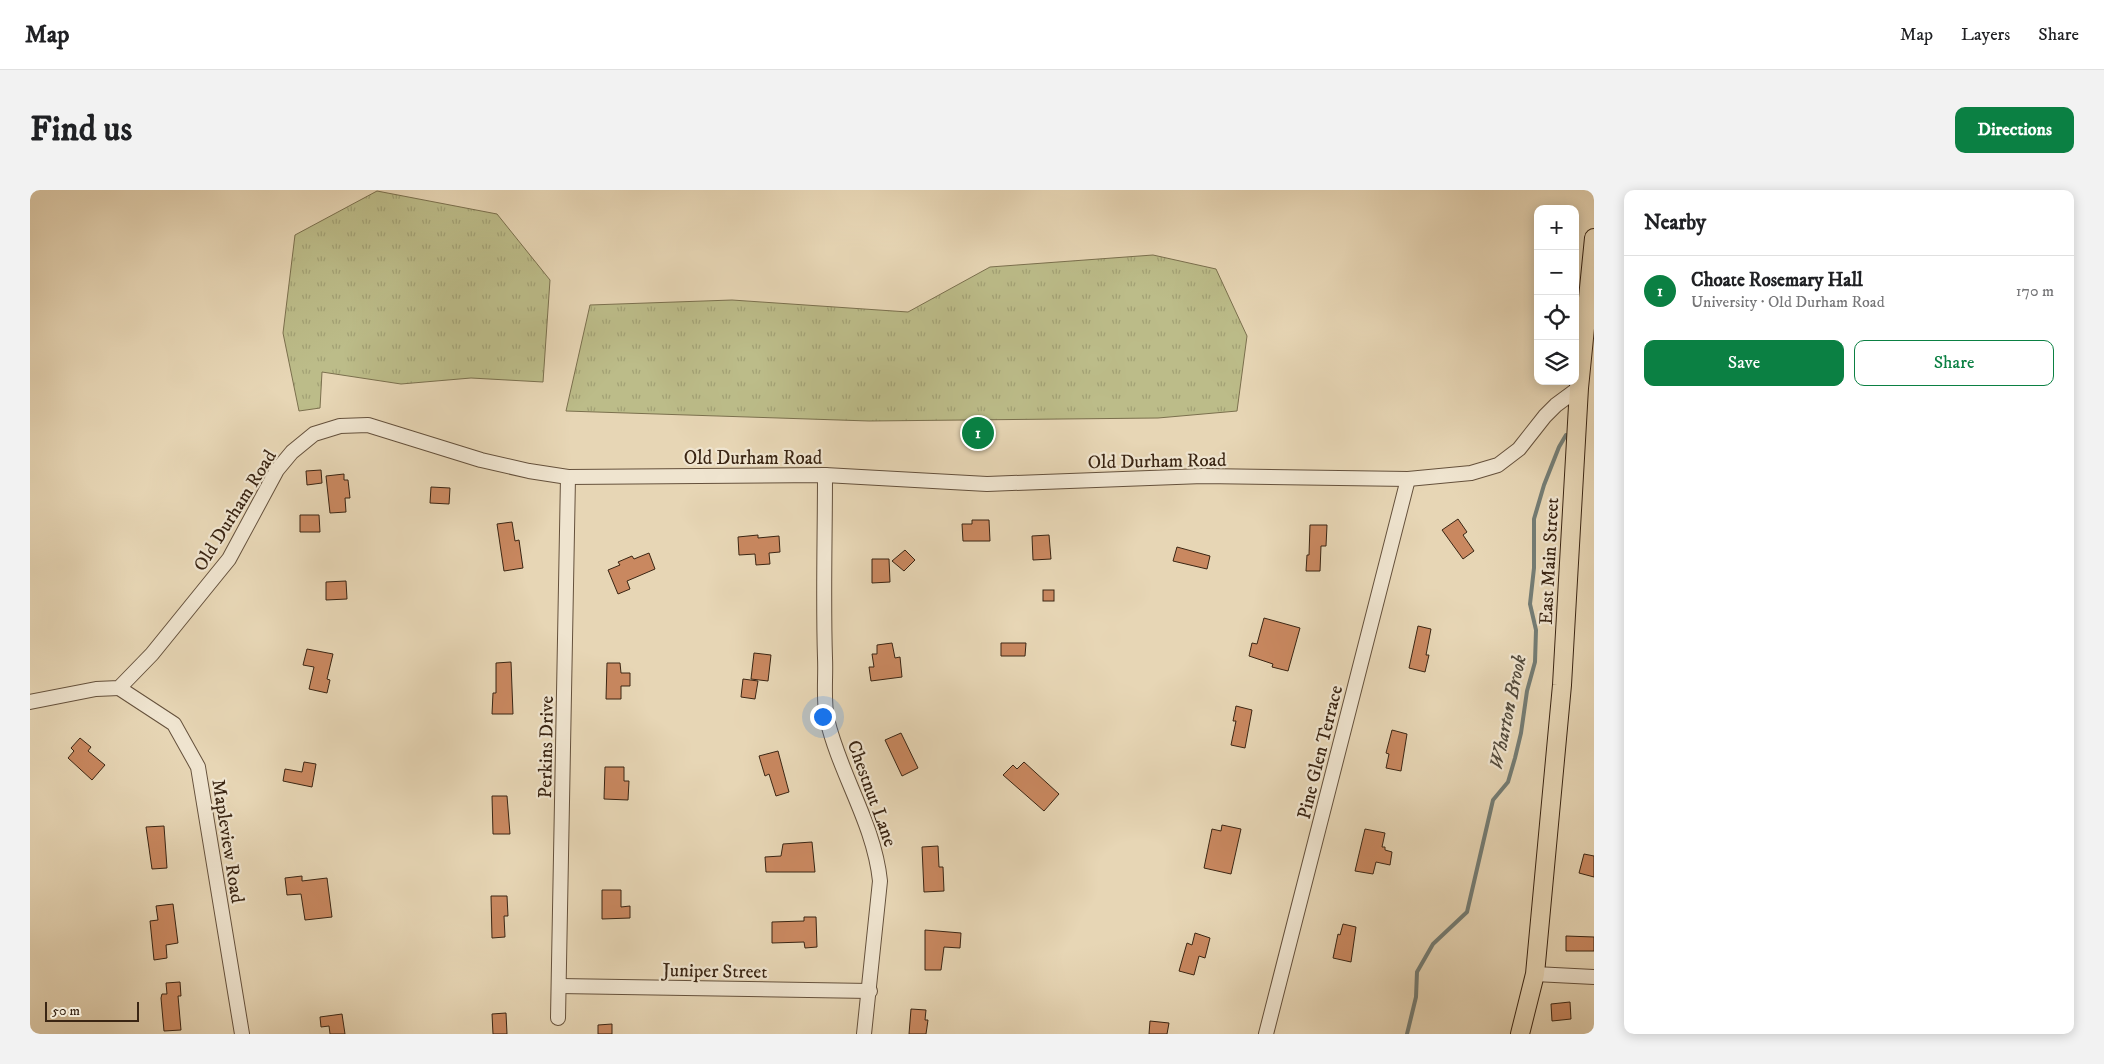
<!DOCTYPE html>
<meta charset="utf-8">
<style>
body{margin:0;font-family:"IM FELL DW Pica",serif;background:#f2f2f2;color:#202124}
.controls{position:absolute;right:15px;top:15px;display:grid;overflow:hidden;border-radius:10px;box-shadow:0 2px 12px #0003}
.controls button{width:45px;height:45px;display:grid;place-items:center;padding:0;border:0;border-bottom:1px solid #e0e0e0;background:#fff;color:#202124;font:25px sans-serif}
.scale{position:absolute;left:15px;bottom:12px;width:94px;box-sizing:border-box;padding-left:5px;border:2px solid #3a2513;border-top:0;font-size:14px;line-height:18px;white-space:nowrap;color:#3a2513;-webkit-text-stroke:4px #efe4cf;paint-order:stroke}
.you{position:absolute;left:792px;top:526px;width:18px;height:18px;margin:-12px;border:4px solid #fff;border-radius:50%;background:#1a73e8;box-shadow:0 0 0 8px #1a73e833}
.badge{display:grid;place-items:center;width:32px;height:32px;border-radius:50%;background:#0b8043;color:#fff;font-size:16px;font-weight:700}
.pin{position:absolute;translate:-50% -50%;border:2px solid #fff;box-shadow:0 1px 5px #0006}
.list{margin:0;padding:0;list-style:none}
h2{display:flex;justify-content:space-between;align-items:center;height:65px;margin:0;padding:0 20px;font-size:21px}
h2 small{font-size:16px;font-weight:400;color:#757577}
.list li{display:grid;grid-template-columns:32px 1fr auto;gap:15px;align-items:center;box-sizing:border-box;height:70px;padding:0 20px;border-top:1px solid #e0e0e0}
.list b{display:block;font-size:19px;white-space:nowrap}
.list p{margin:0;font-size:16px;white-space:nowrap;color:#757577}
.list em{font-size:16px;font-style:normal;color:#757577}
.actions{display:flex;gap:10px;padding:15px 20px}
.actions a{flex:1;padding:11px 0;border:1px solid #0b8043;border-radius:10px;text-align:center;font-size:18px;color:#0b8043}
.actions .main{background:#0b8043;color:#fff}
.icon{flex:none;width:28px;height:28px;fill:none;stroke:currentColor;stroke-width:2;stroke-linecap:round;stroke-linejoin:round}
.map{position:relative;flex:none;width:1564px;height:844px;overflow:hidden;border-radius:10px}
header{display:flex;align-items:center;gap:30px;box-sizing:border-box;height:70px;padding:0 25px;background:#fff;border-bottom:1px solid #e0e0e0}
header strong{font-size:24px}
nav{display:flex;gap:28px;margin-inline-start:auto;font-size:18px}
.intro{display:flex;align-items:center;justify-content:space-between;box-sizing:border-box;height:120px;padding:0 30px}
h1{margin:0;font-size:35px}
.button{padding:12px 22px;border-radius:10px;background:#0b8043;color:#fff;font-size:18px;font-weight:700}
main{display:flex;gap:30px;padding:0 30px}
aside{flex:1;background:#fff;border-radius:10px;box-shadow:0 2px 12px #0003}
.map>svg:first-child{display:block}
</style>
<header>
<strong>Map</strong>
<nav><a>Map</a><a>Layers</a><a>Share</a></nav>
</header>
<div class="intro"><h1>Find us</h1><a class="button">Directions</a></div>
<main>
<div class="map">
<svg width="1564" height="844" viewBox="0 0 1564 844">
<defs>
<pattern id="grass-tufts" width="24" height="20" patternUnits="userSpaceOnUse" patternTransform="scale(1.25)"><rect width="24" height="20" fill="#bcbc89"/><path d="M3 7l-1-3M5 7V3M7 7l1-3M15 17l-1-3M17 17v-4M19 17l1-3" fill="none" stroke="#a2a175"/></pattern>
</defs>
<rect width="100%" height="100%" fill="#e7d6b5"/>
<filter id="stains"><feTurbulence type="fractalNoise" baseFrequency=".004" numOctaves="4"/><feColorMatrix values="0 0 0 0 .2 0 0 0 0 .09 0 0 0 0 .02 0 0 0 .5 -.17"/></filter>
<radialGradient id="worn" r=".72"><stop offset=".6" stop-color="#630" stop-opacity="0"/><stop offset="1" stop-color="#630" stop-opacity=".3"/></radialGradient>
<!-- grass -->
<g fill="url(#grass-tufts)" stroke="#7b704e">
<polygon points="347,1 467,24 520,90 513,192 441,188 371,194 292,182 290,218 269,221 253,143 265,45"/>
<polygon points="1123,65 1186,79 1217,146 1207,221 1128,228 839,231 536,221 560,115 702,110 878,122 960,77"/>
</g>
<g fill="none" stroke-linecap="round" stroke-linejoin="round">
<!-- stream -->
<polyline stroke="#747d75" stroke-width="4" points="1377,844 1386,807 1387,782 1403,754 1437,722 1463,610 1478,592 1485,568 1491,543 1497,501 1505,472 1506,440 1500,414 1504,378 1504,329 1514,295 1529,257 1536,245"/>
</g>
<!-- building -->
<g fill="#c98860" stroke="#3a2513">
<polygon points="291,280 292,293 277,295 276,281"/>
<polygon points="314,284 314,290 318,290 320,308 315,308 316,322 300,323 296,286"/>
<polygon points="401,297 420,298 419,314 400,313"/>
<polygon points="270,325 289,325 290,342 270,342"/>
<polygon points="1428,329 1437,342 1433,345 1444,361 1433,369 1412,340"/>
<polygon points="942,330 959,330 960,351 933,351 932,334 942,334"/>
<polygon points="482,332 485,351 489,350 493,378 474,381 467,334"/>
<polygon points="1280,335 1297,335 1296,356 1291,356 1290,381 1276,381 1277,365 1279,365"/>
<polygon points="728,345 728,348 749,346 750,362 739,363 740,374 726,375 725,364 709,365 708,347"/>
<polygon points="1019,345 1021,369 1003,370 1002,346"/>
<polygon points="1147,357 1180,366 1177,379 1143,371"/>
<polygon points="875,360 885,370 874,381 862,371"/>
<polygon points="619,363 625,379 597,391 600,399 588,404 578,380 590,375 588,372 602,366 604,369"/>
<polygon points="842,369 859,369 860,392 842,393"/>
<polygon points="316,391 317,409 296,410 296,392"/>
<rect x="1013" y="400" width="11" height="11"/>
<polygon points="1234,428 1270,438 1258,481 1242,477 1243,474 1219,466 1222,453 1227,454"/>
<polygon points="1388,436 1401,439 1396,465 1399,465 1395,482 1379,478"/>
<polygon points="862,453 865,468 870,467 872,487 841,491 839,477 844,477 842,464 847,464 847,455"/>
<polygon points="971,453 996,453 995,466 971,466"/>
<polygon points="277,459 303,464 297,489 300,490 297,503 279,499 284,477 273,475"/>
<polygon points="724,463 741,465 738,491 721,489"/>
<polygon points="481,472 483,524 462,524 463,503 466,503 466,473"/>
<polygon points="577,473 590,473 591,483 600,483 600,496 591,496 591,509 576,509"/>
<polygon points="713,489 728,491 725,509 711,507"/>
<polygon points="1206,516 1222,520 1215,558 1201,555 1206,531 1203,531"/>
<polygon points="1362,540 1377,544 1371,581 1356,578 1359,564 1356,563"/>
<polygon points="871,543 888,578 872,586 855,550"/>
<polygon points="50,548 61,557 58,561 75,575 62,590 38,568 44,561 41,558"/>
<polygon points="748,561 759,602 746,606 739,584 735,586 729,566"/>
<polygon points="274,572 286,574 282,597 253,591 255,579 272,582"/>
<polygon points="994,572 1029,604 1014,621 973,585 983,575 987,579"/>
<polygon points="575,577 594,577 594,591 599,591 598,610 574,609"/>
<polygon points="462,606 477,606 480,644 463,644"/>
<polygon points="1192,635 1211,639 1201,684 1174,678 1182,639 1191,641"/>
<polygon points="134,636 137,678 122,679 116,637"/>
<polygon points="1335,639 1355,643 1352,657 1355,657 1355,660 1362,662 1360,675 1346,672 1343,684 1325,681"/>
<polygon points="782,652 785,682 736,682 735,667 751,666 753,654"/>
<polygon points="908,656 909,677 913,677 914,701 894,702 892,657"/>
<polygon points="1554,664 1564,666 1564,687 1549,683"/>
<polygon points="272,686 272,691 297,688 302,727 275,730 271,704 257,705 255,688"/>
<polygon points="572,700 591,700 591,717 600,716 600,728 572,729"/>
<polygon points="461,706 477,706 478,726 474,726 475,747 462,748"/>
<polygon points="143,714 148,753 136,755 137,768 124,770 120,731 128,730 126,716"/>
<polygon points="774,727 786,727 787,757 775,758 774,752 742,753 742,732 774,731"/>
<polygon points="1313,734 1326,737 1321,772 1303,768 1308,744 1310,745"/>
<polygon points="895,740 931,743 930,758 914,757 911,780 895,780"/>
<polygon points="1165,743 1180,748 1175,768 1169,766 1164,785 1149,781 1157,753 1162,755"/>
<polygon points="1536,746 1564,747 1564,761 1536,761"/>
<polygon points="150,792 151,806 148,806 151,840 134,841 131,808 132,804 137,804 136,793"/>
<polygon points="1540,812 1541,829 1522,831 1521,814"/>
<polygon points="881,819 896,820 895,830 898,830 896,844 879,844"/>
<polygon points="476,823 477,844 463,844 462,824"/>
<polygon points="312,824 315,844 300,844 299,836 291,837 290,827"/>
<polygon points="1120,831 1139,833 1137,844 1119,844"/>
<polygon points="582,834 582,844 568,844 568,835"/>
</g>
<g fill="none" stroke-linecap="round" stroke-linejoin="round">
<defs>
<g id="minor">
<path d="M 795,285 C 795,346 793,407 795,468 C 796,487 793,510 797,529 C 810,585 844,633 850,691 L 834,844"/>
<polyline points="89,498 144,534 168,577 212,844"/>
<polyline points="0,512 66,499 89,498 122,464 199,369 247,280 262,262 284,244 310,236 338,235 451,270 499,281 538,287 795,285 957,294 1173,286 1378,289 1441,283 1468,275 1489,259 1515,226 1526,215 1549,198"/>
<polyline points="1505,784 1564,787"/>
<polyline points="529,796 840,801"/>
<polyline points="528,828 538,287"/>
<polyline points="1236,844 1378,289"/>
</g>
<polyline id="major" points="1490,844 1505,784 1532,495 1549,198 1564,48"/>
</defs>
<!-- minor casing -->
<use href="#minor" stroke="#65513c" stroke-width="16"/>
<!-- major casing -->
<use href="#major" stroke="#3a2513" stroke-width="20"/>
<!-- minor -->
<use href="#minor" stroke="#efe4cf" stroke-width="14"/>
<!-- major -->
<use href="#major" stroke="#e7d6b5" stroke-width="18"/>
</g>
<g text-anchor="middle" stroke-width="4.5" stroke-linejoin="round" paint-order="stroke">
<!-- street labels -->
<g font-size="19" fill="#3a2513" stroke="#efe4cf">
<text x="723" y="274">Old Durham Road</text>
<text transform="translate(1127 270) rotate(-1)" y="7">Old Durham Road</text>
<text transform="translate(204 320) rotate(-58)" y="7">Old Durham Road</text>
<text transform="translate(1518 371) rotate(-87)" y="7">East Main Street</text>
<text transform="translate(515 557) rotate(-89)" y="7">Perkins Drive</text>
<text transform="translate(1289 562) rotate(-76)" y="7">Pine Glen Terrace</text>
<text transform="translate(843 603) rotate(70)" y="7">Chestnut Lane</text>
<text transform="translate(199 651) rotate(81)" y="7">Mapleview Road</text>
<text transform="translate(685 780) rotate(1)" y="7">Juniper Street</text>
</g>
<!-- water labels -->
<g font-size="20" font-style="italic" fill="#524a3c" stroke="#efe4cf">
<text transform="translate(1477 522) rotate(-78)" y="7">Wharton Brook</text>
</g>
</g>
<rect width="100%" height="100%" filter="url(#stains)"/>
<rect width="100%" height="100%" fill="url(#worn)"/>
</svg>
<div class="controls">
<button>+</button>
<button>−</button>
<button><svg class="icon" aria-label="locate" viewBox="0 0 24 24"><circle cx="12" cy="12" r="6"/><path d="M12 2v4M12 18v4M2 12h4M18 12h4"/></svg></button>
<button><svg class="icon" aria-label="layers" viewBox="0 0 24 24"><path d="M12 4l9 5-9 5-9-5zM3 14l9 5 9-5"/></svg></button>
</div>
<div class="scale">50 m</div>
<div class="you"></div>
<div class="pin badge" style="left:948px;top:243px">1</div>
</div>
<aside>
<h2>Nearby<small></small></h2>
<ul class="list">
<li><span class="badge">1</span><div><b>Choate Rosemary Hall</b><p>University · Old Durham Road</p></div><em>170 m</em></li>
</ul>
<div class="actions"><a class="main">Save</a><a>Share</a></div>
</aside>
</main>
